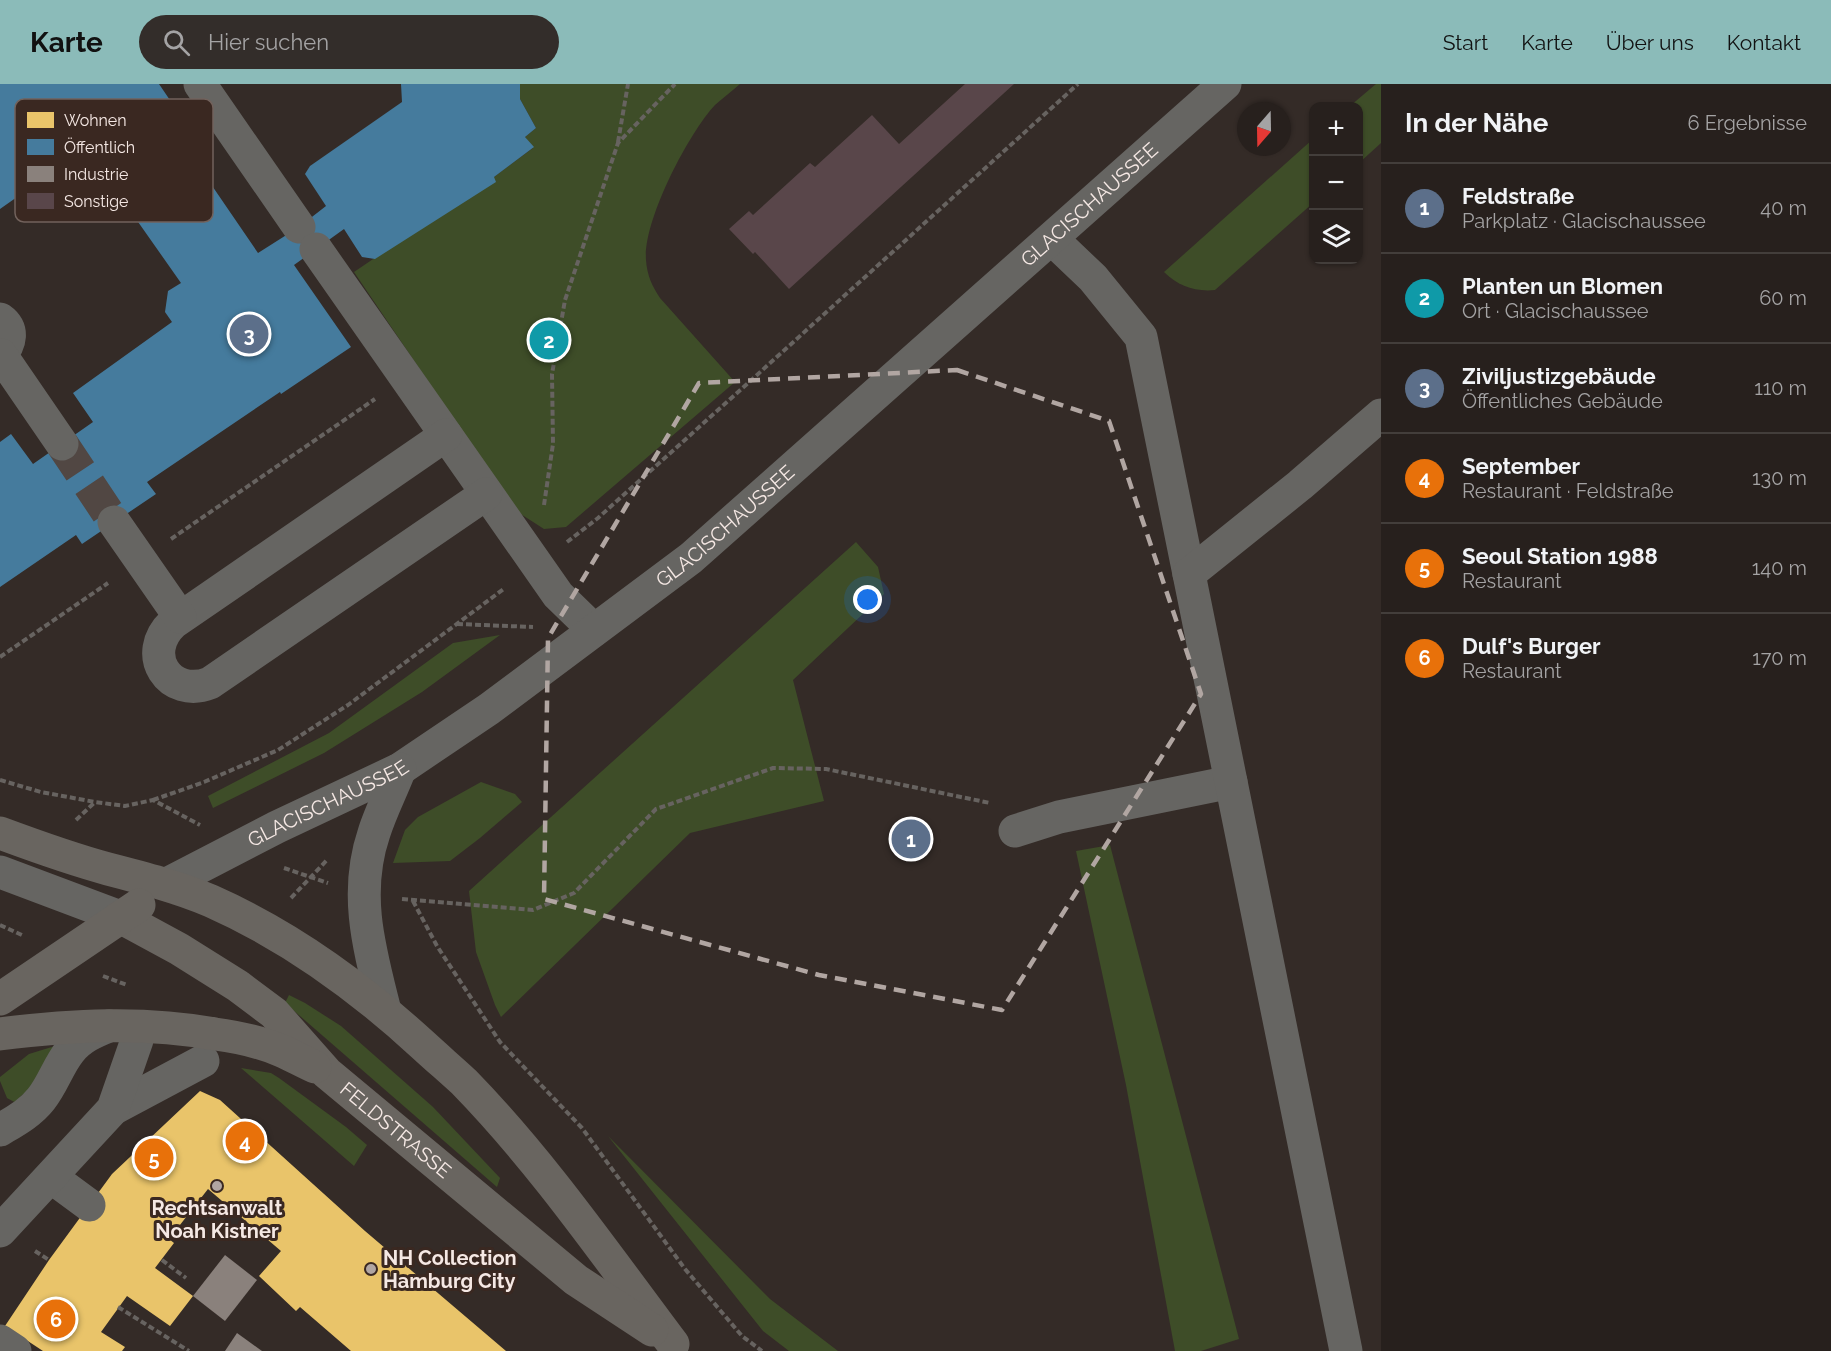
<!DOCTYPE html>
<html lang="de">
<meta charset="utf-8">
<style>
body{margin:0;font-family:Raleway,sans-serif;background:#332d2a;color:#f1f3f6}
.controls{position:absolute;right:18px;top:18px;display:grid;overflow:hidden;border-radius:12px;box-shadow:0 2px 4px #0004}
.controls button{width:54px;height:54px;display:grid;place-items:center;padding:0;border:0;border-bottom:2px solid #433e3b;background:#27201d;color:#f1f3f6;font:30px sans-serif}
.compass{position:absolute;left:1237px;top:18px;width:54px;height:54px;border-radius:50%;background:#27201d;box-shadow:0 2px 4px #0004;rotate:200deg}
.you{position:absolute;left:868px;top:516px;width:21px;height:21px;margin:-15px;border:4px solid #fff;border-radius:50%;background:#1a73e8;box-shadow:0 0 0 9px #1a73e833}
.badge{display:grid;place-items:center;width:39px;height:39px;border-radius:50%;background:#8bbbb9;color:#fff;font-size:20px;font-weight:700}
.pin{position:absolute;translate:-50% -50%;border:3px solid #fff;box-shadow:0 2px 6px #0006}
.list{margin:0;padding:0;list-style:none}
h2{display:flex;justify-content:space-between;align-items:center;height:78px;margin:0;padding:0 24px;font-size:26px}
h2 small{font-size:20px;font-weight:400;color:#a4a3a4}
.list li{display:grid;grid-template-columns:39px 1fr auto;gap:18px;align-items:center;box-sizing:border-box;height:90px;padding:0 24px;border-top:2px solid #433e3b}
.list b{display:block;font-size:22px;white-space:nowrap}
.list p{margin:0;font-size:20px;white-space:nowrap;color:#a4a3a4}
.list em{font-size:20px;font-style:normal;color:#a4a3a4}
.icon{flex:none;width:33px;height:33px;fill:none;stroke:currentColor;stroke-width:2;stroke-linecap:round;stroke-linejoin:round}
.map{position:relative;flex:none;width:1381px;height:1267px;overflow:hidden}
header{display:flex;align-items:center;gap:36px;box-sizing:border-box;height:84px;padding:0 30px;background:#8bbbb9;color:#111}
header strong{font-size:28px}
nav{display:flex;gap:33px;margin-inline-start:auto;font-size:21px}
.search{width:420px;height:54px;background:#332d2a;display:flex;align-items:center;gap:15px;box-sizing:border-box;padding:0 21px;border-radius:33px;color:#a4a3a4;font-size:22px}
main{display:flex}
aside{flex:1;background:#27201d}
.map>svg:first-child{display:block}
</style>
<header>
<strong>Karte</strong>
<div class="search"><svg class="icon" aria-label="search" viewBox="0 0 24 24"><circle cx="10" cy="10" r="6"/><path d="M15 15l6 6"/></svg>Hier suchen</div>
<nav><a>Start</a><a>Karte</a><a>Über uns</a><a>Kontakt</a></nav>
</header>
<main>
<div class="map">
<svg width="1381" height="1267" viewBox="0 0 1381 1267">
<rect width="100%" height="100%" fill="#342b27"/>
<!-- green -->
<g fill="#3e4d28">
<path d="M 520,0 L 740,0 C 732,7 723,14 715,21 C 688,50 643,137 646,176 C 647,191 652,202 660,214 L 735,298 L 566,443 L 544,445 L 516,427 L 354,188 L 494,93 L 533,64 L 525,53 L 536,44 L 520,15 Z"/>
<polygon points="1376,0 1381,0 1381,59 1359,79 1358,22 1350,22"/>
<path d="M 1313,55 L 1313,119 L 1215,206 C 1195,208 1178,202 1164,188 Z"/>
<polygon points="856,458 878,483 884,510 793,596 824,717 690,749 501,933 495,921 476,868 469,807"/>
<polygon points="500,551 422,608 324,669 213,724 208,712 329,649 453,559"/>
<polygon points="481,698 515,710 522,718 480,754 450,777 393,779 405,746 418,733"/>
<polygon points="1110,761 1239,1255 1201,1267 1175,1267 1126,1001 1076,767"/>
<polygon points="289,911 305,919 341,942 433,1023 500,1094 497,1103 285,919"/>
<polygon points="55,962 36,1000 21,1012 16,1019 7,1014 0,997 0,993 29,970"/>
<polygon points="241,984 271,989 279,994 346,1043 367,1061 354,1082"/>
<polygon points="608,1052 770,1215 838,1267 789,1267 763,1247"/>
</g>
<!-- homes -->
<polygon fill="#e9c46a" points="200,1007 220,1016 365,1147 506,1267 351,1267 300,1223 296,1227 259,1192 281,1167 208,1105 169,1155 174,1159 155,1184 193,1212 170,1242 127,1212 101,1248 125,1263 122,1267 43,1267 5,1242 49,1176 112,1090"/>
<!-- public -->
<polygon fill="#457b9d" points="0,0 159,0 176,25 165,33 258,169 299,143 326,122 305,90 310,82 402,18 401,0 520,0 520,15 536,44 525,53 534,63 494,93 496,98 375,175 362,173 344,145 294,181 351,263 281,310 280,308 147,398 156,410 82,460 76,451 0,503 0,358 11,350 33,380 93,338 73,309 172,238 165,228 168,207 181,199 91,71 59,94 54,87 0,125"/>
<!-- industry -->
<g fill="#8a817c">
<polygon points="225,1171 257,1196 225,1237 193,1212"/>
<polygon points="237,1249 262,1267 225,1267"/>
</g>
<!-- building -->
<polygon fill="#59464a" points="965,0 1014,0 789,205 755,168 753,170 729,145 749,127 753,131 810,79 815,83 872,31 899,60"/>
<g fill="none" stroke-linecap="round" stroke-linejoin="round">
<!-- minor-tunnel -->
<polyline stroke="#514743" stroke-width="33" stroke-dasharray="33 16" stroke-linecap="butt" points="62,360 114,438"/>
<!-- path -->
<g stroke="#676360" stroke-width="4" stroke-dasharray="6 3" stroke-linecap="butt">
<polyline points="618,58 628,0"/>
<polyline points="544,421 553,360 552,290 565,216 618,59 675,0"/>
<polyline points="171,455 375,315"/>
<polyline points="567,458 598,434 747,300 1078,0"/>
<polyline points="457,540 533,543"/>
<polyline points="0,573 108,499"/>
<polyline points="0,696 41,708 95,718 125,722 153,716 200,741"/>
<polyline points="153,716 204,698 278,666 348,621 505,504"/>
<polyline points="76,736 94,719"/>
<polyline points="284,784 328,799"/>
<polyline points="291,814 327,776"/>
<polyline points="402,815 533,826 574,809 656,725 773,684 826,685 990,719"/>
<polyline points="413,817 437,862 500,958 582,1044 685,1185 742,1252 762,1267"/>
<polyline points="0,841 24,852"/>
<polyline points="103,892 127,901"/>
<polyline points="35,1167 49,1176"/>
<polyline points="162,1176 186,1194"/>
<polyline points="118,1223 189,1267"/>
</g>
<!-- minor -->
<g stroke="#666562" stroke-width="33">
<polyline points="200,0 299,143"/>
<polyline points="1052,155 1093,194 1141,253 1189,490"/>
<polyline points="316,165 558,511 594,546"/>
<path d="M 0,235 C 14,245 11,260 0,271"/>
<polyline points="1,271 62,360"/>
<path d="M 446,351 L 173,539 C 140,570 169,615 210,599 L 486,410"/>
<polyline points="114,438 180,533"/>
<polyline points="1015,747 1059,733 1231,698"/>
<polyline points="0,788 120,833"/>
<path id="s1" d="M 167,800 L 277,743 L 400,685 L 489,625 L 691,474 L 1225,0"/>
<path d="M 385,927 C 370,867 353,811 374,749 C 381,727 392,706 400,685"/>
<polyline points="113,1025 203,977"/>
<path d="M 0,1046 C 15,1037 30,1029 41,1015 C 53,1000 58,982 70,967 C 80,954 94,948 109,942"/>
<polyline points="51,1093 89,1121"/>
<polyline points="0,1147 113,1025 137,956"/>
<polyline points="0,1257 15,1267"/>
<polyline points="1346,1267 1189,490 1300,401 1381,331"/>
</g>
<!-- major -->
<g stroke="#696560" stroke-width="33">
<path d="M 0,749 C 35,762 71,775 108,785 C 143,794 178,803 211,817 C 290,852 360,903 424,962 C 437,974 451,986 464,998 C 542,1078 606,1171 673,1260"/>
<path id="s2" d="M 120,833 L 179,865 L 238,902 L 274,929 L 327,989 L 576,1196 L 652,1246"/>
<polyline points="0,915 139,821"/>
<path d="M 0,950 C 72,941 144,937 215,950 C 238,953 261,958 282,967 C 293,972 304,978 315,983"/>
</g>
</g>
<!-- marked area -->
<path fill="none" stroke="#b1a6a2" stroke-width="4.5" stroke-dasharray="12 8" stroke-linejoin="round" d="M 957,286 L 1109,337 L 1201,610 L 1002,926 L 819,891 L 544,815 L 548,554 L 699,299 Z"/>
<!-- markers -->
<g fill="#b1a6a2" stroke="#3a2821" stroke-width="2">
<circle cx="217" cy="1102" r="6"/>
<circle cx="371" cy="1185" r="6"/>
</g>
<g text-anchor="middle" stroke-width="6" stroke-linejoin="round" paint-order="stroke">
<!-- street labels -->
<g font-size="20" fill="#f5e8e4" stroke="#3a2821">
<text dy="7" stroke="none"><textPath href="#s1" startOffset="1152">GLACISCHAUSSEE</textPath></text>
<text dy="7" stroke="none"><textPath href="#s1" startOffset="666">GLACISCHAUSSEE</textPath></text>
<text dy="7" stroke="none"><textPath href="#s1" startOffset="180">GLACISCHAUSSEE</textPath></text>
<text dy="7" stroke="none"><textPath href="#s2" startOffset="351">FELDSTRASSE</textPath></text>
</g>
<!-- poi labels -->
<g font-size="20" font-weight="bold" fill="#f5e8e4" stroke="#3a2821">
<text x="217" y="1131">Rechtsanwalt<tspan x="217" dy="23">Noah Kistner</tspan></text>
<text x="383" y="1181" text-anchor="start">NH Collection<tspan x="383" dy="23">Hamburg City</tspan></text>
</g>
</g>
<!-- legend -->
<rect x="15" y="15" width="198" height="123" rx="9" fill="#3a2821" stroke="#72625c" stroke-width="1.5"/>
<rect x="27" y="28" width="27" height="16" fill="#e9c46a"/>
<rect x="27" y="55" width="27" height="16" fill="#457b9d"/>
<rect x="27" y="82" width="27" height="16" fill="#8a817c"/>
<rect x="27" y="109" width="27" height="16" fill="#59464a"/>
<g font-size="16" fill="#f5e8e4">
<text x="64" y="42">Wohnen</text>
<text x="64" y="69">Öffentlich</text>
<text x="64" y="96">Industrie</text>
<text x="64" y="123">Sonstige</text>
</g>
</svg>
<div class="controls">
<button>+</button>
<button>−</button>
<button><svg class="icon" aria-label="layers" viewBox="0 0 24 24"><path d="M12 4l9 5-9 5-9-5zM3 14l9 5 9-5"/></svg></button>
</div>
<svg class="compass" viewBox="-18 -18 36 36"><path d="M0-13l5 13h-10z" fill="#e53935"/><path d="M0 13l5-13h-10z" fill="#a4a3a4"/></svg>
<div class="you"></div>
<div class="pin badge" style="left:911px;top:755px;background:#5c6f8a">1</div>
<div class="pin badge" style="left:549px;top:256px;background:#0f9aa8">2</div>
<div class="pin badge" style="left:249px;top:250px;background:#5c6f8a">3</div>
<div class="pin badge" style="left:245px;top:1057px;background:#e8710a">4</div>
<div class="pin badge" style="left:154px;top:1074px;background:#e8710a">5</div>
<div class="pin badge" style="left:56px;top:1235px;background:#e8710a">6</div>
</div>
<aside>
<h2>In der Nähe<small>6 Ergebnisse</small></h2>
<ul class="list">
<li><span class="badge" style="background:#5c6f8a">1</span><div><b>Feldstraße</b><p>Parkplatz · Glacischaussee</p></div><em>40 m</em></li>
<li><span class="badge" style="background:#0f9aa8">2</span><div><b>Planten un Blomen</b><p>Ort · Glacischaussee</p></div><em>60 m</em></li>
<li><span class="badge" style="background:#5c6f8a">3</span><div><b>Ziviljustizgebäude</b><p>Öffentliches Gebäude</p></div><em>110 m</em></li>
<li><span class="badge" style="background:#e8710a">4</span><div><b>September</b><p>Restaurant · Feldstraße</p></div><em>130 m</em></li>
<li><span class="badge" style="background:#e8710a">5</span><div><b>Seoul Station 1988</b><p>Restaurant</p></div><em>140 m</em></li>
<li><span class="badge" style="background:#e8710a">6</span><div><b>Dulf's Burger</b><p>Restaurant</p></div><em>170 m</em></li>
</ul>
</aside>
</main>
